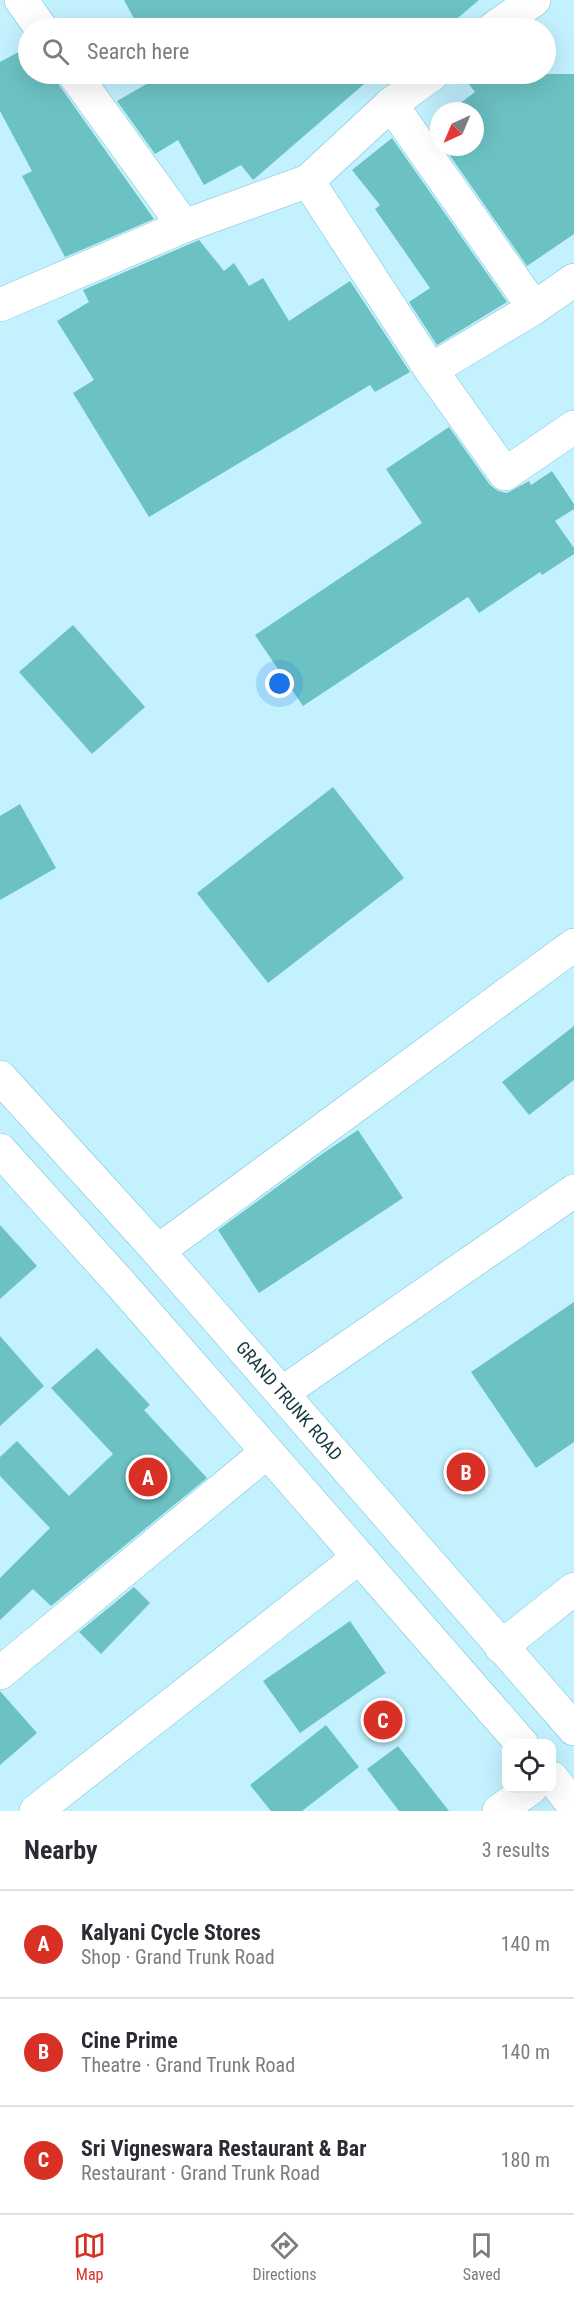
<!DOCTYPE html>
<meta charset="utf-8">
<style>
body{margin:0;font-family:"Roboto Condensed",sans-serif;background:#f7f7f7;color:#2b2b33}
.controls{position:absolute;right:18px;bottom:18px;display:grid;overflow:hidden;border-radius:12px;box-shadow:0 6px 24px #0002}
.controls button{width:54px;height:54px;display:grid;place-items:center;padding:0;border:0;border-bottom:2px solid #e1e1e2;background:#fff;color:#2b2b33;font:30px sans-serif}
.compass{position:absolute;left:430px;top:102px;width:54px;height:54px;border-radius:50%;background:#fff;box-shadow:0 6px 24px #0002;rotate:224deg}
.you{position:absolute;left:280px;top:684px;width:21px;height:21px;margin:-15px;border:4px solid #fff;border-radius:50%;background:#1a73e8;box-shadow:0 0 0 9px #1a73e833}
.badge{display:grid;place-items:center;width:39px;height:39px;border-radius:50%;background:#d93025;color:#fff;font-size:20px;font-weight:700}
.pin{position:absolute;translate:-50% -50%;border:3px solid #fff;box-shadow:0 2px 6px #0006}
.list{margin:0;padding:0;list-style:none}
h2{display:flex;justify-content:space-between;align-items:center;height:78px;margin:0;padding:0 24px;font-size:26px}
h2 small{font-size:20px;font-weight:400;color:#7c7c81}
.list li{display:grid;grid-template-columns:39px 1fr auto;gap:18px;align-items:center;box-sizing:border-box;height:108px;padding:0 24px;border-top:2px solid #e1e1e2}
.list b{display:block;font-size:22px;white-space:nowrap}
.list p{margin:0;font-size:20px;white-space:nowrap;color:#7c7c81}
.list em{font-size:20px;font-style:normal;color:#7c7c81}
.icon{flex:none;width:33px;height:33px;fill:none;stroke:currentColor;stroke-width:2;stroke-linecap:round;stroke-linejoin:round}
.map{position:relative;flex:none;width:574px;height:1811px;overflow:hidden}
.search{position:absolute;background:#fff;box-shadow:0 6px 24px #0002;left:18px;right:18px;top:18px;height:66px;display:flex;align-items:center;gap:15px;box-sizing:border-box;padding:0 21px;border-radius:33px;color:#7c7c81;font-size:22px}
.sheet{height:402px;background:#fff}
nav{display:flex;justify-content:space-around;align-items:center;box-sizing:border-box;height:84px;border-top:2px solid #e1e1e2;background:#fff;font-size:16px;color:#7c7c81}
nav a{display:grid;justify-items:center;gap:3px}
nav .on{color:#d93025}
.map>svg:first-child{display:block}
</style>
<div class="map">
<svg width="574" height="1811" viewBox="0 0 574 1811">
<rect width="100%" height="100%" fill="#c3f1fe"/>
<!-- building -->
<g fill="#6cc2c3">
<polygon points="124,0 479,0 446,28 139,28"/>
<polygon points="28,47 28,74 56,74 59,85 154,219 65,257 22,176 32,171 0,111 0,62"/>
<polygon points="164,74 163,74 389,74 376,84 371,78 253,180 241,165 204,185 178,140 155,154 117,101"/>
<polygon points="461,74 574,74 574,234 527,266 444,147 475,147 475,111 450,111 475,92"/>
<polygon points="392,138 507,302 437,345 409,302 430,288 375,209 380,205 352,170"/>
<polygon points="199,240 224,271 234,263 249,286 263,278 289,321 350,281 410,372 375,392 370,385 149,517 73,393 94,380 57,321 89,302 83,290"/>
<polygon points="449,427 490,485 498,491 507,493 529,481 531,485 552,471 574,504 574,509 555,521 574,548 574,554 542,575 540,572 479,613 468,597 303,706 255,635 422,523 386,469"/>
<polygon points="73,625 145,707 92,754 19,672"/>
<polygon points="333,787 404,878 268,983 197,893"/>
<polygon points="20,804 56,868 0,900 0,816"/>
<polygon points="574,1026 574,1080 529,1115 502,1082"/>
<polygon points="358,1130 403,1198 259,1293 218,1230 322,1154"/>
<polygon points="0,1225 37,1266 0,1299"/>
<polygon points="574,1302 574,1442 536,1468 471,1372"/>
<polygon points="0,1336 44,1386 0,1426"/>
<polygon points="97,1348 150,1405 144,1410 207,1478 51,1606 33,1589 0,1620 0,1578 50,1528 0,1476 0,1457 17,1441 69,1496 113,1454 51,1388"/>
<polygon points="134,1587 150,1603 101,1654 79,1632"/>
<polygon points="350,1621 386,1673 300,1733 263,1681"/>
<polygon points="0,1691 37,1733 0,1765"/>
<polygon points="326,1725 359,1767 302,1811 271,1811 250,1785"/>
<polygon points="398,1746 449,1811 399,1811 367,1769"/>
</g>
<g fill="none" stroke-linecap="round" stroke-linejoin="round">
<defs>
<g id="minor">
<polyline points="21,0 41,28"/>
<polyline points="494,28 534,0"/>
<polyline points="74,74 184,226"/>
<polyline points="391,104 534,308"/>
<polyline points="308,181 431,370 505,474 574,427"/>
<polyline points="0,305 184,226 308,181 391,104 433,74"/>
<polyline points="431,370 534,308 574,280"/>
<polyline points="158,1251 574,945"/>
<polyline points="282,1393 574,1191"/>
<polyline points="501,1647 574,1589"/>
<polyline points="0,1673 267,1452"/>
<polyline points="36,1811 358,1558"/>
<polyline points="499,1811 531,1788"/>
</g>
<g id="major">
<polyline points="0,1077 158,1251 574,1729"/>
<polyline points="0,1150 120,1283 522,1744"/>
<polyline points="552,1778 574,1806"/>
</g>
</defs>
<!-- minor casing -->
<use href="#minor" stroke="#74c4d8" stroke-width="34"/>
<!-- major casing -->
<use href="#major" stroke="#74c4d8" stroke-width="34"/>
<!-- minor -->
<use href="#minor" stroke="#fff" stroke-width="33"/>
<!-- major -->
<use href="#major" stroke="#fff" stroke-width="33"/>
</g>
<g text-anchor="middle" stroke-width="6" stroke-linejoin="round" paint-order="stroke">
<!-- street labels -->
<g font-size="18" fill="#14363e" stroke="#fff">
<text transform="translate(289 1401) rotate(49)" y="6">GRAND TRUNK ROAD</text>
</g>
</g>
</svg>
<div class="controls">
<button><svg class="icon" aria-label="locate" viewBox="0 0 24 24"><circle cx="12" cy="12" r="6"/><path d="M12 2v4M12 18v4M2 12h4M18 12h4"/></svg></button>
</div>
<svg class="compass" viewBox="-18 -18 36 36"><path d="M0-13l5 13h-10z" fill="#e53935"/><path d="M0 13l5-13h-10z" fill="#7c7c81"/></svg>
<div class="you"></div>
<div class="pin badge" style="left:148px;top:1477px">A</div>
<div class="pin badge" style="left:466px;top:1472px">B</div>
<div class="pin badge" style="left:383px;top:1720px">C</div>
<div class="search"><svg class="icon" aria-label="search" viewBox="0 0 24 24"><circle cx="10" cy="10" r="6"/><path d="M15 15l6 6"/></svg>Search here</div>
</div>
<section class="sheet">
<h2>Nearby<small>3 results</small></h2>
<ul class="list">
<li><span class="badge">A</span><div><b>Kalyani Cycle Stores</b><p>Shop · Grand Trunk Road</p></div><em>140 m</em></li>
<li><span class="badge">B</span><div><b>Cine Prime</b><p>Theatre · Grand Trunk Road</p></div><em>140 m</em></li>
<li><span class="badge">C</span><div><b>Sri Vigneswara Restaurant &amp; Bar</b><p>Restaurant · Grand Trunk Road</p></div><em>180 m</em></li>
</ul>
</section>
<nav>
<a class="on"><svg class="icon" aria-label="map" viewBox="0 0 24 24"><path d="M3 6l6-2 6 2 6-2v14l-6 2-6-2-6 2zM9 4v14M15 6v14"/></svg>Map</a>
<a><svg class="icon" aria-label="directions" viewBox="0 0 24 24"><path d="M12 3l9 9-9 9-9-9zM9 14v-3h6M13 9l2 2-2 2"/></svg>Directions</a>
<a><svg class="icon" aria-label="saved" viewBox="0 0 24 24"><path d="M7 4h10v16l-5-4-5 4z"/></svg>Saved</a>
</nav>
